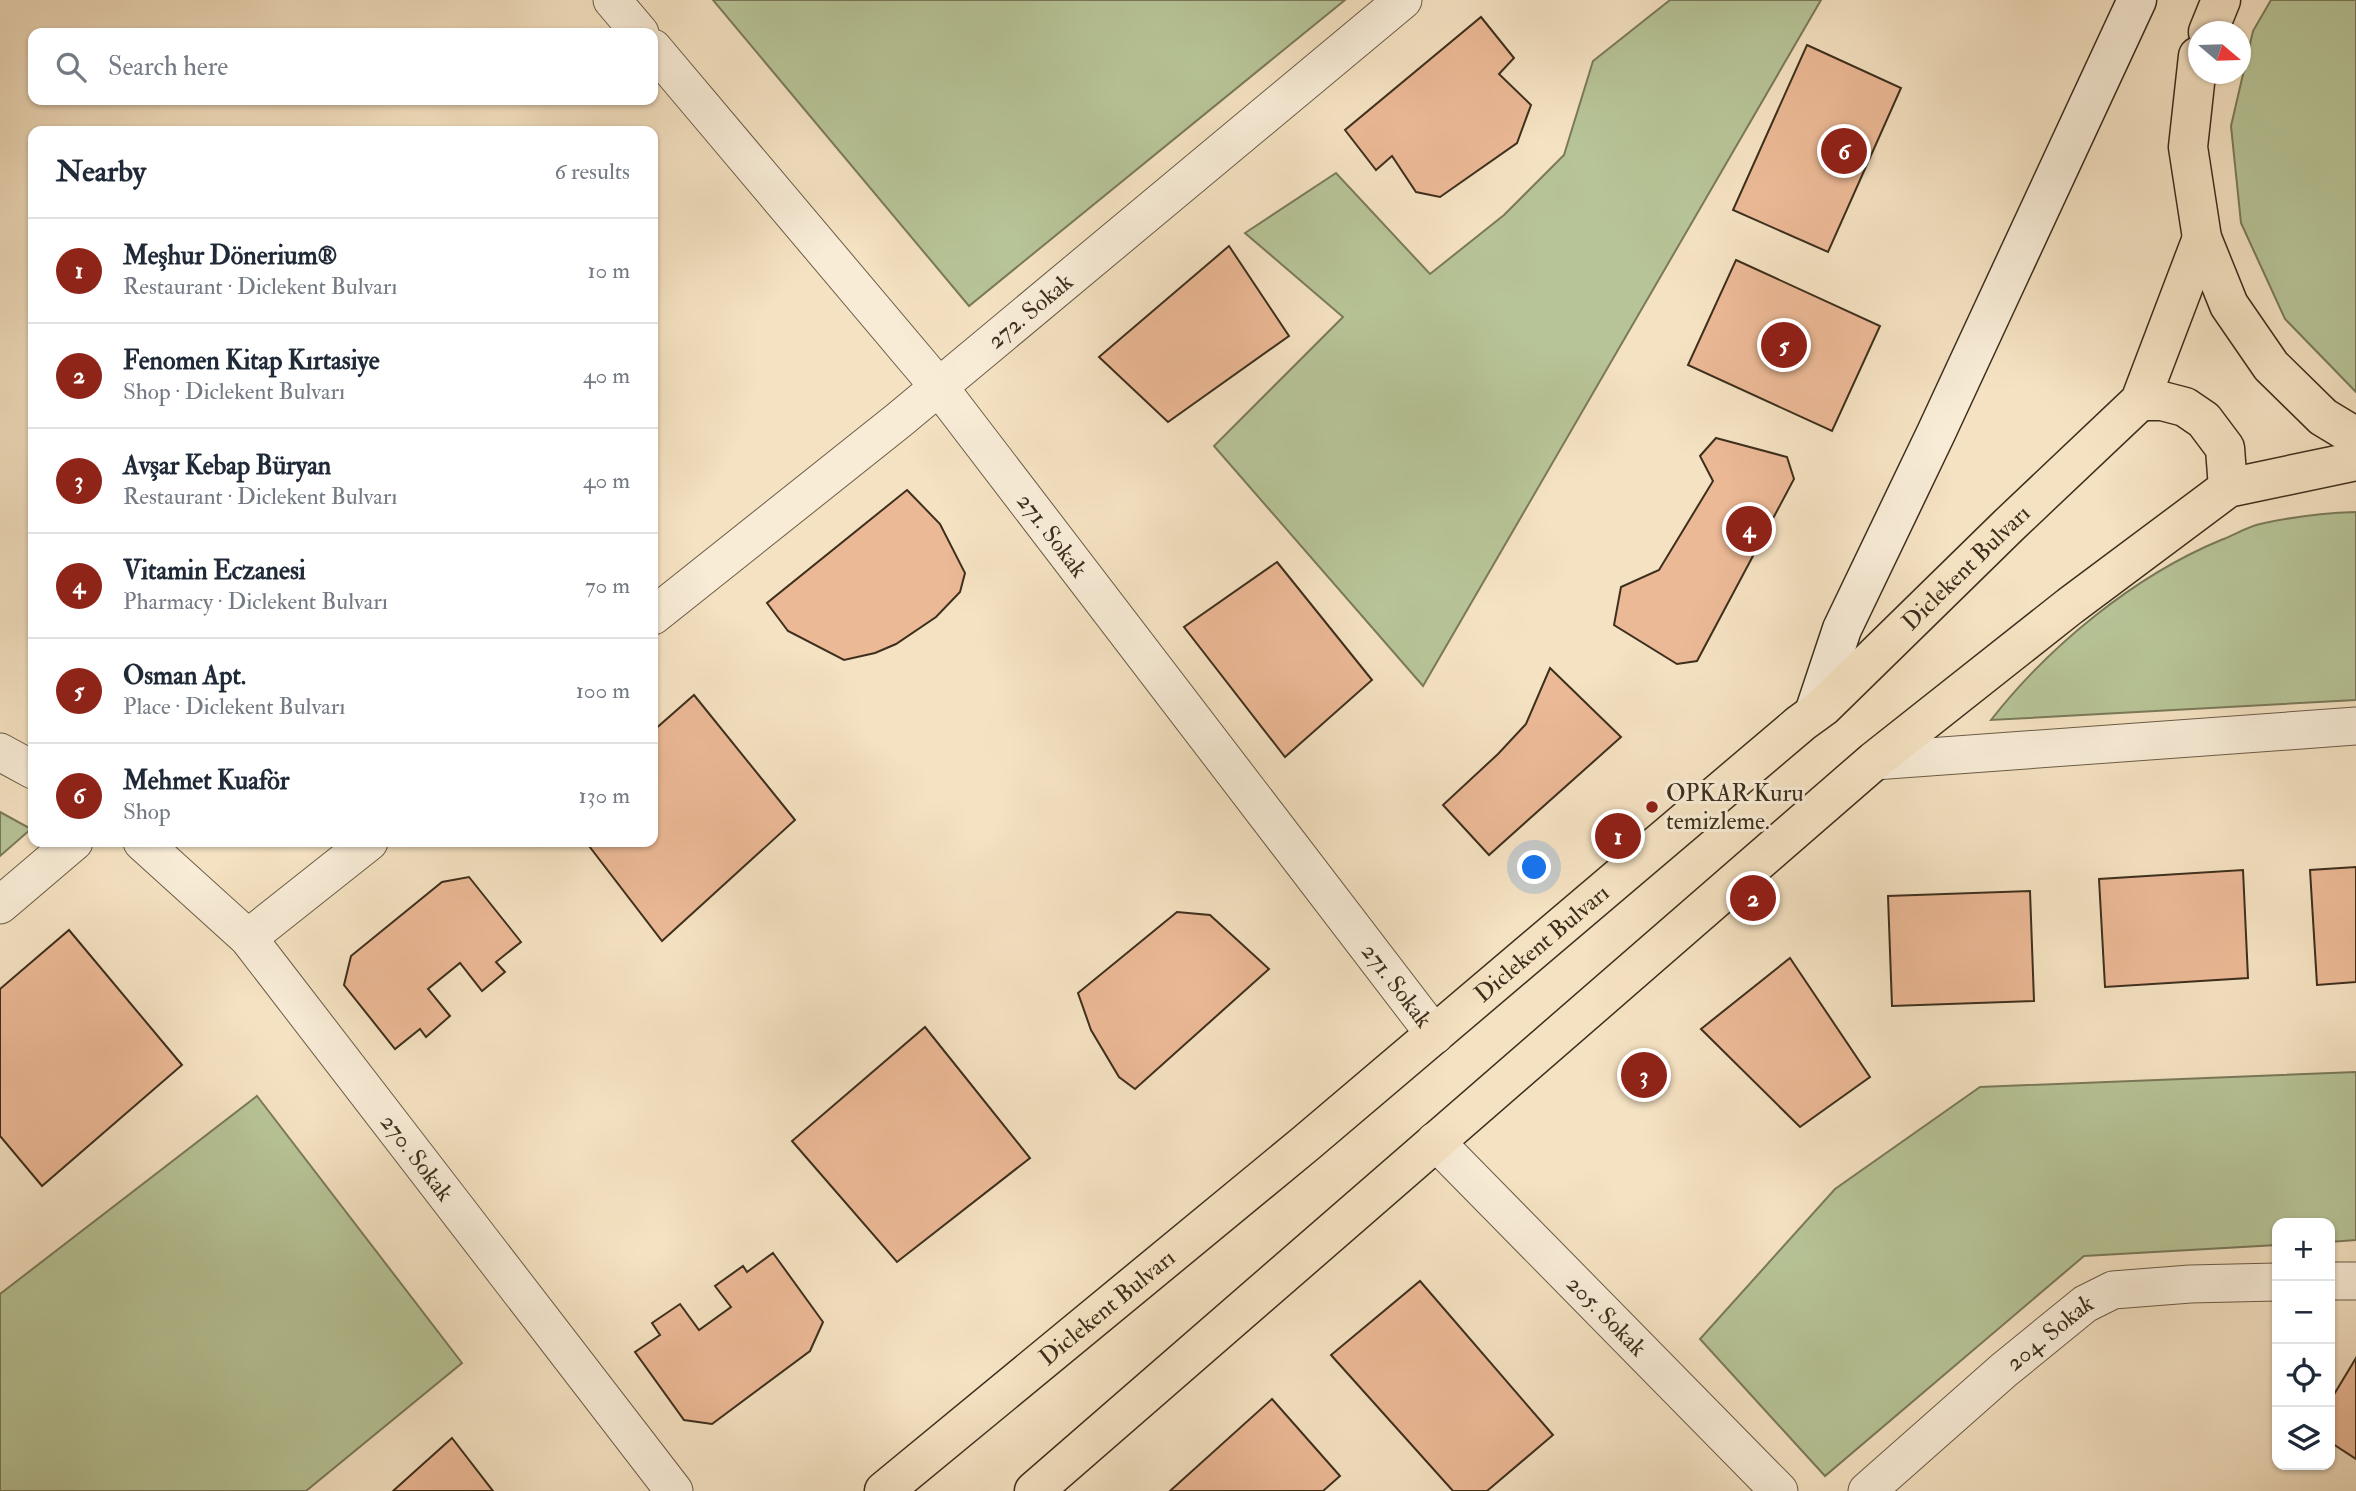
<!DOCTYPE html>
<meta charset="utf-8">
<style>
body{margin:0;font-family:"IM FELL Double Pica",serif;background:#f2f2f3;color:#1f2937}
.controls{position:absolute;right:21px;bottom:21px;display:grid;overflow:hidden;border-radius:14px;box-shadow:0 2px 5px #0004}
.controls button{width:63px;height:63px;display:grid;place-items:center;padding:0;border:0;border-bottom:2px solid #e0e1e3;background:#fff;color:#1f2937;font:35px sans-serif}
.compass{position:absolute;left:2188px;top:21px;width:63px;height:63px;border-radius:50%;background:#fff;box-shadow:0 2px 5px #0004;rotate:109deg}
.you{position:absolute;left:1535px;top:868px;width:24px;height:24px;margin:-18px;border:5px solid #fff;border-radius:50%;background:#1a73e8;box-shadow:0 0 0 10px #1a73e833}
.badge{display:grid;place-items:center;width:46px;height:46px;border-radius:50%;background:#8f2418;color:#fff;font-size:23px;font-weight:700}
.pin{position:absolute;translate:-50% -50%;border:4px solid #fff;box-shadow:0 2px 7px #0006}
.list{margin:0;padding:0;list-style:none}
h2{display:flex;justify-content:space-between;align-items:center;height:91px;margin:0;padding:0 28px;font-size:30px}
h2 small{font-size:23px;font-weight:400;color:#747a83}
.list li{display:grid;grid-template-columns:46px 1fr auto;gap:21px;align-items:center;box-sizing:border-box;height:105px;padding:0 28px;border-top:2px solid #e0e1e3}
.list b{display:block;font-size:26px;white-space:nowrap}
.list p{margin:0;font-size:23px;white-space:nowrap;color:#747a83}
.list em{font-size:23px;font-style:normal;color:#747a83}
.icon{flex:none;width:38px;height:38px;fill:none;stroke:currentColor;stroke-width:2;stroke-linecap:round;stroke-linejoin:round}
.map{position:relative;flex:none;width:2356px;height:1491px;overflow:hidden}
.search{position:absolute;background:#fff;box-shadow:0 2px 5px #0004;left:28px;top:28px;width:630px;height:77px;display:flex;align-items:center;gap:18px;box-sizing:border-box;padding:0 24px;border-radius:14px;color:#747a83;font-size:26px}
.panel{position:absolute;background:#fff;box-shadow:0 2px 5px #0004;left:28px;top:126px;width:630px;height:721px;border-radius:14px}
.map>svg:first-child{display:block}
</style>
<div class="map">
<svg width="2356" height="1491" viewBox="0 0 2356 1491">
<rect width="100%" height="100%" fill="#f5e2c2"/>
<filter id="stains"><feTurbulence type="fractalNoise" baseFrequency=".00286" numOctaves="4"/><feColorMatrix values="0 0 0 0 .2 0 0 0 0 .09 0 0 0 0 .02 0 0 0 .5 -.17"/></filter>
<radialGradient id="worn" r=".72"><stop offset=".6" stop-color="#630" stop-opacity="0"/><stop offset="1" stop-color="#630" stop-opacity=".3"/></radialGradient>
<!-- green -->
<g fill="#b7c497" stroke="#7a7a5a" stroke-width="2">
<polygon points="713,0 1345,0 969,306"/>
<polygon points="1670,0 1821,0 1423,686 1214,446 1343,317 1245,233 1336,173 1430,274 1504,215 1564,155 1593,61"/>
<polygon points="2271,0 2356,0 2356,392 2285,319 2241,223 2231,126 2253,31"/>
<path d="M 2356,512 L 2356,700 L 1991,720 C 2049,646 2134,576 2221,540 C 2234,535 2247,527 2260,524 C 2291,517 2325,513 2356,512 Z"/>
<polygon points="0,812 31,829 0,856"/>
<polygon points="2356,1072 2356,1240 2330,1242 2330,1223 2277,1223 2277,1245 2084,1256 1825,1476 1700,1339 1835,1189 1980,1087"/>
<polygon points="257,1096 462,1363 306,1491 0,1491 0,1294"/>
</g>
<!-- building -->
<g fill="#ecb996" stroke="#3d2f1d" stroke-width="2">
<polygon points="1481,17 1514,58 1499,74 1531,105 1517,143 1440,197 1416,192 1392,156 1376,170 1345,130"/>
<polygon points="1807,45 1901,88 1828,252 1733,210"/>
<polygon points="1229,246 1289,336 1168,422 1099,357"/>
<polygon points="1736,260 1880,326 1832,431 1688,365"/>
<polygon points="1716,438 1787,457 1794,479 1697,661 1677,664 1614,625 1621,587 1659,570 1713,481 1700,456"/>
<polygon points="907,490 940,524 965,573 960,592 936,617 896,644 875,653 844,660 788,631 767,603"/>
<polygon points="1277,562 1372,680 1285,757 1184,627"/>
<polygon points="1550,668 1621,737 1489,855 1443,805 1498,754 1526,724"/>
<polygon points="694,695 795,820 662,941 586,842 653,842 653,731"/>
<polygon points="2356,867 2356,982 2317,985 2310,870"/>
<polygon points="2243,870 2248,978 2105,987 2099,879"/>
<polygon points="469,877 521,942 496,962 505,972 482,991 460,963 428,989 450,1016 426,1037 420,1029 395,1049 344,985 351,956 442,882"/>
<polygon points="2030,891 2034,1001 1892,1006 1888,896"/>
<polygon points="1177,912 1210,915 1269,969 1135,1089 1119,1077 1091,1030 1078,993"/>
<polygon points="69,930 182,1065 42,1186 0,1136 0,989"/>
<polygon points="1790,958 1870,1077 1800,1127 1701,1029"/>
<polygon points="925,1027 1030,1158 897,1262 792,1141"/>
<polygon points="773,1253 823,1322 810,1351 712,1424 684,1420 635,1352 660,1335 652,1323 680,1304 699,1330 731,1307 715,1286 743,1266 747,1272"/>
<polygon points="1420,1281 1553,1435 1487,1491 1453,1491 1331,1355"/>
<polygon points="2356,1358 2356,1459 2330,1442 2330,1401"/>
<polygon points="1272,1399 1340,1476 1323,1491 1170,1491"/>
<polygon points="452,1438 493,1491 393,1491"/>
</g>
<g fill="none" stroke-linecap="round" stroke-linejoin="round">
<defs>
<g id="street">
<polyline points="612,0 640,33"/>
<path id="s1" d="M 653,48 L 939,387 L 1435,1035"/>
<path id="s2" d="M 653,616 L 899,420 L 1403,0"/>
<polyline points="0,752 33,770"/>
<polyline points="1874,761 2356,726"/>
<path id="s3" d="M 142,842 L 248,938 L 674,1491"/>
<polyline points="0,905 74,842"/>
<polyline points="248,938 369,842"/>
<path id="s4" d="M 1435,1141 L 1779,1491"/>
<polyline points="2330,1281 2356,1281"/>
<path id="s5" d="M 1867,1491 L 2004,1370 L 2085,1304 L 2113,1290 L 2190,1284 L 2277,1282"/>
</g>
<polyline id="secondary" points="1814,713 1842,629 1936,433 2137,0"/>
<g id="primary">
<polyline points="2208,32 2221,0"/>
<polyline points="2198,56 2188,147 2202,238 2229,305 2271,366 2323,417 2356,437"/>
<polyline points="2140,401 2162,401 2185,407 2204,420 2225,448 2228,488"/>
<path id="s6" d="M 884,1491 L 1305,1144 L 1801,723 L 1823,707 L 2009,525 L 2140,401 L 2202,238"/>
<polyline points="1034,1491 1874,761 2070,606 2228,488 2356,461"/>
</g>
</defs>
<!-- street casing -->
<use href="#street" stroke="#6b5c46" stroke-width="39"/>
<!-- secondary casing -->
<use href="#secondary" stroke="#3d2f1d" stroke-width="41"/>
<!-- primary casing -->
<use href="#primary" stroke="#3d2f1d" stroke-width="41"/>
<!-- street -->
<use href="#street" stroke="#f8ecd7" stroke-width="37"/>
<!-- secondary -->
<use href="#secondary" stroke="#f8ecd7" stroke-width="38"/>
<!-- primary -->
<use href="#primary" stroke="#f5e2c2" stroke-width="38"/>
</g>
<!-- markers -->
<circle fill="#8f2418" stroke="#f8ecd7" stroke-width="2.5" cx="1652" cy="807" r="7"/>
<g text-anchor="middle" stroke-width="6" stroke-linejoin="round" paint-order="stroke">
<!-- street labels -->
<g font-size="24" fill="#3d2f1d" stroke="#f8ecd7">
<text dy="8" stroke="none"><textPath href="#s2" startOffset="485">272. Sokak</textPath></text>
<text dy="8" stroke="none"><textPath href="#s1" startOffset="630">271. Sokak</textPath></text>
<text dy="8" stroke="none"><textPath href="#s6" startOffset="1423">Diclekent Bulvarı</textPath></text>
<text dy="8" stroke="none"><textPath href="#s6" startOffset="856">Diclekent Bulvarı</textPath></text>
<text dy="8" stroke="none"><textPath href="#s1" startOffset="1197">271. Sokak</textPath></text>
<text dy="8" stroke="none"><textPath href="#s3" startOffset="420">270. Sokak</textPath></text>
<text dy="8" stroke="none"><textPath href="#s6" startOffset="289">Diclekent Bulvarı</textPath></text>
<text dy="8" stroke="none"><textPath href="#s4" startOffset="245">205. Sokak</textPath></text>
<text dy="8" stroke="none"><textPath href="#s5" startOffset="242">204. Sokak</textPath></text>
</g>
<!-- poi labels -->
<g font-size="24" fill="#3d2f1d" stroke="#f8ecd7" text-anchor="start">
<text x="1666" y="801">OPKAR Kuru<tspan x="1666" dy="28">temizleme.</tspan></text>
</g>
</g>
<rect width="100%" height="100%" filter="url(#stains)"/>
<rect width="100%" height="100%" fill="url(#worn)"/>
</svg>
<div class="controls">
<button>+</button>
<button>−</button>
<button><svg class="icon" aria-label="locate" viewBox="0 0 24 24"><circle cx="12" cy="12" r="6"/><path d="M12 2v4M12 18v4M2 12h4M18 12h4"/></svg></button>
<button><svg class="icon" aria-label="layers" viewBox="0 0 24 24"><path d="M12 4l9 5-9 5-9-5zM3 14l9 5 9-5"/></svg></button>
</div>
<svg class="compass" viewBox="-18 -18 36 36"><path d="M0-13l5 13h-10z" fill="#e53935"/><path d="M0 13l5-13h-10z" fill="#747a83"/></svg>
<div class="you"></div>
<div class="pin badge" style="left:1618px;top:836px">1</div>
<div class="pin badge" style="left:1753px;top:898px">2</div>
<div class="pin badge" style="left:1644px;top:1075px">3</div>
<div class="pin badge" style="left:1749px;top:529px">4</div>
<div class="pin badge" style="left:1784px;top:345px">5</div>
<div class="pin badge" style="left:1844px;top:151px">6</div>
<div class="search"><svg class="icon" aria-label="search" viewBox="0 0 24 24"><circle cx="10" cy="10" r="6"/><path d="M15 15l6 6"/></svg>Search here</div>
<section class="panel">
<h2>Nearby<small>6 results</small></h2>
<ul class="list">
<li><span class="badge">1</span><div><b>Meşhur Dönerium®</b><p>Restaurant · Diclekent Bulvarı</p></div><em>10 m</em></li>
<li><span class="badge">2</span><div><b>Fenomen Kitap Kırtasiye</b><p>Shop · Diclekent Bulvarı</p></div><em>40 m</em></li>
<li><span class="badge">3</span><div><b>Avşar Kebap Büryan</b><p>Restaurant · Diclekent Bulvarı</p></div><em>40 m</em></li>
<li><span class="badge">4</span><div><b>Vitamin Eczanesi</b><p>Pharmacy · Diclekent Bulvarı</p></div><em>70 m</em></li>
<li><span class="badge">5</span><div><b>Osman Apt.</b><p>Place · Diclekent Bulvarı</p></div><em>100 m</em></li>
<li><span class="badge">6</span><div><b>Mehmet Kuaför</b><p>Shop</p></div><em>130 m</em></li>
</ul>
</section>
</div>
